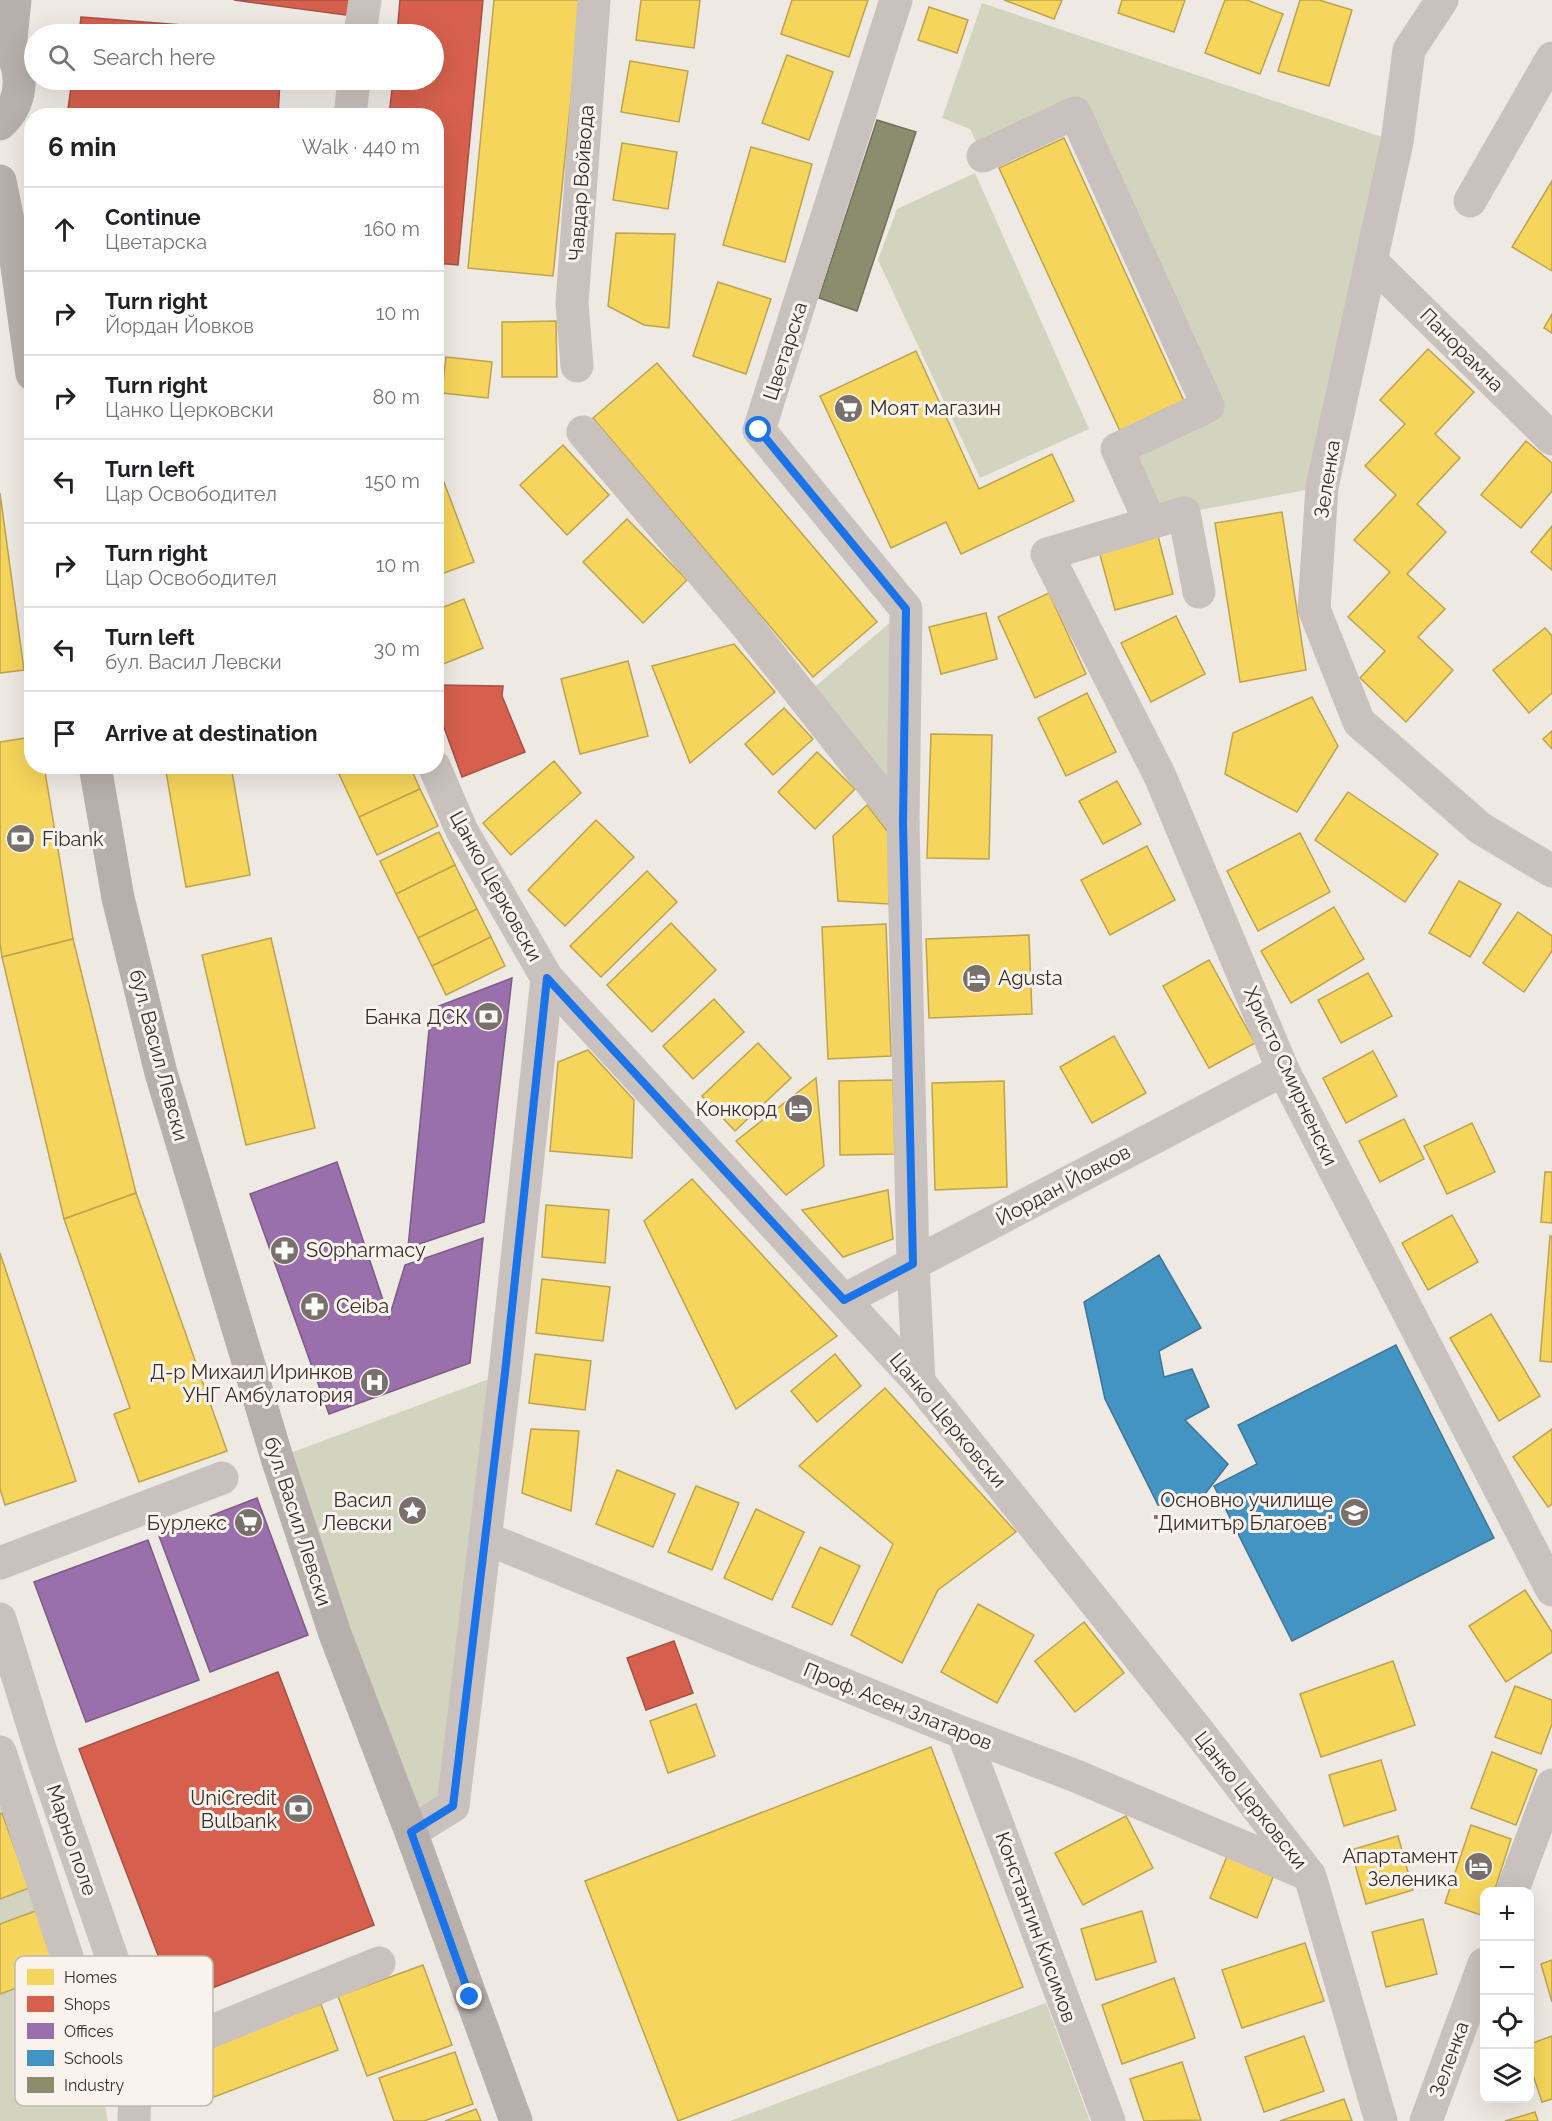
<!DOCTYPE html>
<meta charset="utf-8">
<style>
body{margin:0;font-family:Raleway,sans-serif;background:#f2f2f2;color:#202124}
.controls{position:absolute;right:18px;bottom:18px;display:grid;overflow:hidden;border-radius:12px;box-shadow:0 6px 24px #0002}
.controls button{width:54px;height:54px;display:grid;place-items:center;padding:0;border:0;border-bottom:2px solid #e0e0e0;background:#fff;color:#202124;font:30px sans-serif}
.stop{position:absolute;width:18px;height:18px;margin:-14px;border:4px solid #1a73e8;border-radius:50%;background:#fff}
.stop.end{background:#1a73e8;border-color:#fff;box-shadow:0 2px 6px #0008}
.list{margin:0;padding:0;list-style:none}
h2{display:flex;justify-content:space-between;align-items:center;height:78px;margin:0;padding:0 24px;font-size:26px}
h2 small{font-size:20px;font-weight:400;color:#757577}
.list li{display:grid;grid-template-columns:39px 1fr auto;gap:18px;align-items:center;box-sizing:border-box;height:84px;padding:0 24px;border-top:2px solid #e0e0e0}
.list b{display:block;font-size:22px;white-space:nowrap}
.list p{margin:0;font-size:20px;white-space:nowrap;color:#757577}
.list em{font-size:20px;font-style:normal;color:#757577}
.icon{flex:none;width:33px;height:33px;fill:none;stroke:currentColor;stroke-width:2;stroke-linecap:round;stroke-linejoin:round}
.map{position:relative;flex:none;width:1552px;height:2121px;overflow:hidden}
.search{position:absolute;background:#fff;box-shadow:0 6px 24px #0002;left:24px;top:24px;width:420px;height:66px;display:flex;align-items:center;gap:15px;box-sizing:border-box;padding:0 21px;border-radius:33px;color:#757577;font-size:22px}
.panel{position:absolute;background:#fff;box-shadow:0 6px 24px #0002;left:24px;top:108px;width:420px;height:666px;border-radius:24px}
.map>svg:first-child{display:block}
</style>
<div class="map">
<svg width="1552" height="2121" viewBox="0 0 1552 2121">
<rect width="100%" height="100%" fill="#efe9e4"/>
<!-- green -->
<g fill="#d2d4bf">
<polygon points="982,3 1397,142 1322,487 1184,513 1150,522 1117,449 1207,406 1076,114 983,156 970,129 942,118"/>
<polygon points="975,173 1089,429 980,478 878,260 897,209"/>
<polygon points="906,609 903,823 803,697"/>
<polygon points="505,1373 453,1806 411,1832 277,1458"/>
<polygon points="0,1752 88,2020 108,2121 0,2121"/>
<polygon points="1046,2003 1090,2121 729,2121 730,2121"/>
</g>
<!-- homes -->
<g fill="#f6d55c" stroke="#bda34d" stroke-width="1.5">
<polygon points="494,0 581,0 553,276 468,268"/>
<polygon points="641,0 700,0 694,48 636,40"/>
<polygon points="792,0 868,0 849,57 781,34"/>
<polygon points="1004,0 1062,0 1054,19"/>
<polygon points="1122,0 1185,0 1174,32 1118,13"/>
<polygon points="1225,0 1247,0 1283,14 1260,74 1205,53"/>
<polygon points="1300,0 1319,0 1352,10 1329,86 1278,71"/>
<polygon points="929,7 968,20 957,53 918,40"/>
<polygon points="787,55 833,72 809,140 762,123"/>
<polygon points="630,61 688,71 679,122 621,112"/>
<polygon points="1064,138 1184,401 1120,431 999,168"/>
<polygon points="622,143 677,152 668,209 613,200"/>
<polygon points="751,147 812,164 785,262 723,245"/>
<polygon points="1552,181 1552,271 1512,247"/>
<polygon points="616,233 675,234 669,328 644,325 608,306"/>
<polygon points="718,282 771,299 746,374 693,356"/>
<polygon points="1552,314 1552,333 1544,328"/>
<polygon points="556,321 557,377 502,377 502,322"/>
<polygon points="1428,349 1474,392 1435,434 1460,458 1417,504 1446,532 1407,574 1445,609 1418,637 1453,670 1406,722 1360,678 1385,651 1348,617 1390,572 1354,540 1396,495 1365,466 1405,424 1380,400"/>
<polygon points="916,351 979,489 1052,454 1074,501 961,554 946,522 891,548 820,396"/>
<polygon points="446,357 492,362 488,398 442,393"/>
<polygon points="657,363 877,622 813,677 593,418"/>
<polygon points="1526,441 1552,463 1552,491 1521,528 1481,495"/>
<polygon points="563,445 609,495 567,535 520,485"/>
<polygon points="436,461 474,562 436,576"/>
<polygon points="0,493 24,670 0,673"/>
<polygon points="1282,512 1306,670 1240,682 1215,523"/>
<polygon points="627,519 687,580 643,623 583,562"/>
<polygon points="1552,526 1552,570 1531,552"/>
<polygon points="1158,536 1173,594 1115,610 1099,551"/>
<polygon points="1049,593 1086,674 1035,698 998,617"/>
<polygon points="464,599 483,648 436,667 436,610"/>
<polygon points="986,613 997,659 941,674 929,627"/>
<polygon points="1176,616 1205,674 1151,702 1121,643"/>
<polygon points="1545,628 1552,636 1552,693 1529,713 1493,670"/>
<polygon points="734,644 775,692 690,763 652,666"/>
<polygon points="628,661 648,736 580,754 561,679"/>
<polygon points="1087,693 1116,752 1066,776 1038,718"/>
<polygon points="1312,697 1338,746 1297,812 1225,774 1233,733"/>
<polygon points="784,708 813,739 773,775 745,744"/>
<polygon points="1552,731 1552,749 1543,739"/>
<polygon points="931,734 992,735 989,859 927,858"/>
<polygon points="32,737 32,766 44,766 73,939 2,957 0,943 0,742"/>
<polygon points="817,752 855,789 815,829 778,792"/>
<polygon points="554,761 581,793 511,855 483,823"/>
<polygon points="165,766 231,766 250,875 186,887"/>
<polygon points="336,766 356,766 339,774"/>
<polygon points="356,766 410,766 420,789 359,817 339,774"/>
<polygon points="1117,781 1141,824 1103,844 1079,801"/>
<polygon points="420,789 438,826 377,855 359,817"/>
<polygon points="1348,792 1438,854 1405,902 1315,840"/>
<polygon points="867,805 891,836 889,904 838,901 833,836"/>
<polygon points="596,820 634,857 565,926 528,890"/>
<polygon points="439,832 455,865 396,894 380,861"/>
<polygon points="1300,833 1330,892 1258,931 1227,871"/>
<polygon points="1147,846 1175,900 1110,935 1081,880"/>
<polygon points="455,865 477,909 418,938 396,894"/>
<polygon points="647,871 677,902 601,977 570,946"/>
<polygon points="1459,881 1501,904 1470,957 1429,933"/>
<polygon points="1334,907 1364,959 1291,1003 1261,951"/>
<polygon points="477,909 491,937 432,966 418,938"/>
<polygon points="1518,912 1552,936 1552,951 1524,992 1483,963"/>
<polygon points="671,923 716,970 652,1032 607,985"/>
<polygon points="886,924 891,1056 828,1059 822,927"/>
<polygon points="1029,935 1032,1014 929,1018 926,939"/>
<polygon points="491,937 505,966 446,995 432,966"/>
<polygon points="271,938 315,1128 246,1145 202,955"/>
<polygon points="73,939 136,1193 64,1219 2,957"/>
<polygon points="1209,960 1255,1043 1209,1068 1163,986"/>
<polygon points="1368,973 1392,1016 1341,1043 1318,1000"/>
<polygon points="714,999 744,1032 693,1079 663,1046"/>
<polygon points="1114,1036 1146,1093 1092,1123 1060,1067"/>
<polygon points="758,1043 791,1078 735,1131 702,1096"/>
<polygon points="588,1050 634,1100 632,1158 550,1151 558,1062"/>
<polygon points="1373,1051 1397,1096 1346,1123 1323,1078"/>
<polygon points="816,1078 824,1166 786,1195 736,1141"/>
<polygon points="893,1080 895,1154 840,1155 839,1081"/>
<polygon points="1004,1081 1007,1187 935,1190 932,1083"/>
<polygon points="1404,1119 1424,1159 1380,1182 1359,1141"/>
<polygon points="1472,1123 1495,1172 1447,1194 1424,1146"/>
<polygon points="1545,1172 1552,1172 1552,1223 1541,1222"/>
<polygon points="692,1179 837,1336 736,1409 644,1221"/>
<polygon points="888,1190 893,1239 843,1257 802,1210"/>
<polygon points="136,1193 227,1451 139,1482 114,1414 130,1408 64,1219"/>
<polygon points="546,1205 609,1210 605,1263 542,1257"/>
<polygon points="1452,1215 1478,1262 1428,1290 1402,1243"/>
<polygon points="1550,1236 1552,1236 1552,1362 1540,1361"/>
<polygon points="0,1253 76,1481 5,1505 0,1489"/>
<polygon points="542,1279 610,1287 603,1341 536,1333"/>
<polygon points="1491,1314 1540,1396 1499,1421 1450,1338"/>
<polygon points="535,1354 591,1361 585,1410 529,1403"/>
<polygon points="835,1354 861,1386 817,1422 791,1391"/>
<polygon points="885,1388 1016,1532 938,1590 902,1663 851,1635 893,1544 799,1466"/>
<polygon points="531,1429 579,1431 571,1511 522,1493"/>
<polygon points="1552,1429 1552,1504 1548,1507 1513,1457"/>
<polygon points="617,1470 675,1494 653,1547 596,1524"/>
<polygon points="696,1486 739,1503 712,1570 668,1552"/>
<polygon points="756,1509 804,1532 772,1600 724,1578"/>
<polygon points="820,1547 860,1566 832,1625 792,1607"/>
<polygon points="1525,1590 1552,1632 1552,1652 1506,1682 1469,1626"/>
<polygon points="978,1604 1034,1635 997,1703 941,1672"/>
<polygon points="1084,1622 1124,1673 1075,1712 1035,1661"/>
<polygon points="1393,1661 1415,1725 1321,1757 1300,1694"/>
<polygon points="1515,1686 1552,1700 1552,1724 1541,1754 1495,1737"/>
<polygon points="696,1704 715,1756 668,1773 650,1721"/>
<polygon points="931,1747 1023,1987 678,2121 585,1881"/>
<polygon points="1492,1752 1537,1770 1516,1825 1471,1808"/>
<polygon points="1381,1760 1396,1810 1344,1826 1329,1775"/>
<polygon points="2,1813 29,1888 0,1899 0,1814"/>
<polygon points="1126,1816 1153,1868 1083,1905 1055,1853"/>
<polygon points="1471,1825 1511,1839 1494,1892 1484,1892 1484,1916 1445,1903"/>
<polygon points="1398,1836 1413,1890 1366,1904 1351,1850"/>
<polygon points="1230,1849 1277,1867 1257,1918 1210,1898"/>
<polygon points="38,1910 60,1972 0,1994 0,1924"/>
<polygon points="1142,1911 1156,1962 1096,1980 1081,1929"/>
<polygon points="1423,1919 1437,1974 1386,1987 1372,1932"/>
<polygon points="1305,1943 1324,2001 1242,2028 1222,1970"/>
<polygon points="1552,1960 1552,2002 1541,1964"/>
<polygon points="423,1965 452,2045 367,2076 338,1996"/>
<polygon points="1174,1978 1195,2038 1122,2064 1102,2005"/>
<polygon points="321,2004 338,2050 206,2100 189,2053"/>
<polygon points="1304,2036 1324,2091 1264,2112 1245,2057"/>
<polygon points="1552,2036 1552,2099 1542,2102 1530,2066 1530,2044"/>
<polygon points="455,2052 473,2104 424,2121 394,2121 379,2078"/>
<polygon points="1182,2062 1201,2120 1144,2121 1130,2079"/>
<polygon points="1344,2099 1352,2121 1280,2121"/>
<polygon points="476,2109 481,2121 445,2121"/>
<polygon points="1535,2112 1538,2121 1505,2121"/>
</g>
<!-- shops -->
<g fill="#d6604d" stroke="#a75143" stroke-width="1.5">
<polygon points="234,0 355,0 353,16"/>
<polygon points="400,0 483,0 458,265 436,263 436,116 389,116 393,80 434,80 434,34 397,34"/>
<polygon points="81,17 284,33 284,34 79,34"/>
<polygon points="72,80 280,80 278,116 67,116"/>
<polygon points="436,685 503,686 502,696 525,752 462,777 441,719 436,700"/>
<polygon points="674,1641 693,1693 646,1710 627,1658"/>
<polygon points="278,1672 374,1925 176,2002 79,1749"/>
</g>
<!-- offices -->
<g fill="#9970ab" stroke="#7c5c85" stroke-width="1.5">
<polygon points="512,978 484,1222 408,1248 431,1009"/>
<polygon points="337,1162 389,1318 405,1265 483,1238 470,1363 329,1414 250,1194"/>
<polygon points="257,1498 308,1635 210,1672 159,1536"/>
<polygon points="148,1540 199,1680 86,1722 34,1582"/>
</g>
<!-- schools -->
<g fill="#4393c3" stroke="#407595" stroke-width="1.5">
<polygon points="1159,1255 1201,1328 1159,1351 1164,1377 1192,1369 1209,1407 1185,1420 1228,1464 1198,1503 1158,1505 1105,1399 1084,1302"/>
<polygon points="1396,1345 1494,1538 1292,1641 1214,1486 1257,1464 1238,1425"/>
</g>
<!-- industry -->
<polygon fill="#8c8c6e" stroke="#73705a" stroke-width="1.5" points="877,120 916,132 857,311 819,298"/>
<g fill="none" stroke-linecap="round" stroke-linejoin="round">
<!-- minor -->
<g stroke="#c8c1bd" stroke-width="33">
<polyline points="896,0 759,430 906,609 903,823 913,1264 919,1382"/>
<polyline points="1442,0 1409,50 1397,142 1322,487 1314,609 1359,722 1480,828 1552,871"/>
<polyline points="360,34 365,0"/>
<polyline points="350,116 354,80"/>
<polyline points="983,156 1075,113 1208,406 1117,449 1150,522"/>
<polyline points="1470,201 1552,58"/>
<polyline points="1372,262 1552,439"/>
<polyline points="577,366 572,303 594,0"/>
<polyline points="583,432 744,622 903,823"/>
<polyline points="1199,592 1184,513 1047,554 1160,776 1283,1070 1552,1590"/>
<polyline points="434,766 462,831 547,978 919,1382 1199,1732 1310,1876 1381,2121"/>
<polyline points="844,1300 1283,1070"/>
<polyline points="485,1538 963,1733 1076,1776 1309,1875"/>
<polyline points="0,1563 222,1478"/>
<polyline points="0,1619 42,1755 131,2013 136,2062 134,2121"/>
<polyline points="963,1733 1109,2121"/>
<polyline points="0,1752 88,2021 136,2062"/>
<polyline points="411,1832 453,1806 505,1373 547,978"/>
<polyline points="1512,1892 1552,1785"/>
<polyline points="136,2062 379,1963"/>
<polyline points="1426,2121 1484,1964"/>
</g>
<!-- major -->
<g stroke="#b7afac" stroke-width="33">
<path d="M 0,38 C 25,62 26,101 0,124"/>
<polyline points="10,48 15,0"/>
<polyline points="0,181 16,260 32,374"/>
<polyline points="95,766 118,898 161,1073 277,1458 335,1634 411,1832 516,2121"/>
</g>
</g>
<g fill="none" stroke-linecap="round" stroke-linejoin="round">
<!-- route -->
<polyline stroke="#1a73e8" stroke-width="8" points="470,1997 411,1832 453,1806 505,1373 547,978 844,1300 913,1264 903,823 906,609 759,430"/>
</g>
<!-- icons -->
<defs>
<symbol id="supermarket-disc" viewBox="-11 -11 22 22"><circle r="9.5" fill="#796f6c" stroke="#faf3ed"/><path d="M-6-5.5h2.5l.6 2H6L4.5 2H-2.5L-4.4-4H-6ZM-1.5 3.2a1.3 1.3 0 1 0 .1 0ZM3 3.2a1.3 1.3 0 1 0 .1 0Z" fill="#fff"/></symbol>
<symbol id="bank-disc" viewBox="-11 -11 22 22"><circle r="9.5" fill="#796f6c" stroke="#faf3ed"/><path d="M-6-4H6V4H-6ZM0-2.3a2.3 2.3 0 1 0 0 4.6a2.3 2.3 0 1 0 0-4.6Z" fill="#fff"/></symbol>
<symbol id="hotel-disc" viewBox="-11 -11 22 22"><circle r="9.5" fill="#796f6c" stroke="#faf3ed"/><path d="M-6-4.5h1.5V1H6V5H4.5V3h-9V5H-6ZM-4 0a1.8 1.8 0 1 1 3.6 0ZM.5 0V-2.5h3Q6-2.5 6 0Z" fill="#fff"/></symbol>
<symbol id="pharmacy-disc" viewBox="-11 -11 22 22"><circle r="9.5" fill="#796f6c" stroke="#faf3ed"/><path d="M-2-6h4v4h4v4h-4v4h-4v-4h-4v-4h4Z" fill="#fff"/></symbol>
<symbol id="hospital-disc" viewBox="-11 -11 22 22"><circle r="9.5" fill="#796f6c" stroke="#faf3ed"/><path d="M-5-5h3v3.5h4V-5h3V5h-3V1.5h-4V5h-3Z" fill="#fff"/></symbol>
<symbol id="sight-disc" viewBox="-11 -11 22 22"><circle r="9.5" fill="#796f6c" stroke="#faf3ed"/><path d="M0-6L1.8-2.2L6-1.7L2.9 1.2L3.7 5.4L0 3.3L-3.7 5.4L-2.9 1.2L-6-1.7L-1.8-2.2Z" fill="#fff"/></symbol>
<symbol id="school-disc" viewBox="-11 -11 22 22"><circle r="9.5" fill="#796f6c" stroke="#faf3ed"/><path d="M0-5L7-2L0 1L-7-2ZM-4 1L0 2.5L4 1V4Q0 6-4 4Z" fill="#fff"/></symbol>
</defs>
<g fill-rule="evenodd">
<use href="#supermarket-disc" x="832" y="392" width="33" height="33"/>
<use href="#bank-disc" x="4" y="822" width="33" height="33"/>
<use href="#hotel-disc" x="960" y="962" width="33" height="33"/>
<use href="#bank-disc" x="472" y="1000" width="33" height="33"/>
<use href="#hotel-disc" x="782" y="1092" width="33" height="33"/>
<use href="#pharmacy-disc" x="268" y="1234" width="33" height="33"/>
<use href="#pharmacy-disc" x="298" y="1290" width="33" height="33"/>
<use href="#hospital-disc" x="358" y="1366" width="33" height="33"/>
<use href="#sight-disc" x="396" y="1494" width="33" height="33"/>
<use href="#school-disc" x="1338" y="1496" width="33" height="33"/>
<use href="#supermarket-disc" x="232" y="1506" width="33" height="33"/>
<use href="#bank-disc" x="282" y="1792" width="33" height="33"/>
<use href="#hotel-disc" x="1462" y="1850" width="33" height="33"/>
</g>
<g text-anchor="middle" stroke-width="6" stroke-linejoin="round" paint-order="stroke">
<!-- street labels -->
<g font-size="20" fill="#392e2b" stroke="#faf3ed">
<text transform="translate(581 183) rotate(-86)" y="7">Чавдар Войвода</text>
<text transform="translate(1462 350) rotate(45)" y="7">Панорамна</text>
<text transform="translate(785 351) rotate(-72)" y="7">Цветарска</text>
<text transform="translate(1327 479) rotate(-81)" y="7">Зеленка</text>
<text transform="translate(496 886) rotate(61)" y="7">Цанко Церковски</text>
<text transform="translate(159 1055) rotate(75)" y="7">бул. Васил Левски</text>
<text transform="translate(1291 1076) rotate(65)" y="7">Христо Смирненски</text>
<text transform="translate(1063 1185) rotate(-28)" y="7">Йордан Йовков</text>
<text transform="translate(948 1420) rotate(50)" y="7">Цанко Церковски</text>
<text transform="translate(298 1521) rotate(72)" y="7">бул. Васил Левски</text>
<text transform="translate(898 1706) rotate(22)" y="7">Проф. Асен Златаров</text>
<text transform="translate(1251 1800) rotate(52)" y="7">Цанко Церковски</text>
<text transform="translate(72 1840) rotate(71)" y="7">Марно поле</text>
<text transform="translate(1036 1927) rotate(70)" y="7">Константин Кисимов</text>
<text transform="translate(1449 2059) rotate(-70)" y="7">Зеленка</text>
</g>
<!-- poi labels -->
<g font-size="20" fill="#392e2b" stroke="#faf3ed" text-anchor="end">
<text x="870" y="415" text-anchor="start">Моят магазин</text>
<text x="42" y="846" text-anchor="start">Fibank</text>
<text x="998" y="985" text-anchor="start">Agusta</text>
<text x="468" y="1024">Банка ДСК</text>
<text x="777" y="1116">Конкорд</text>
<text x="306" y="1257" text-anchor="start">SOpharmacy</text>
<text x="336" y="1313" text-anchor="start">Ceiba</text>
<text x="353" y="1379">Д-р Михаил Иринков<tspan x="353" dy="23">УНГ Амбулатория</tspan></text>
<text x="392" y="1507">Васил<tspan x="392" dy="23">Левски</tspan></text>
<text x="1333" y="1507">Основно училище<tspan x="1333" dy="23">"Димитър Благоев"</tspan></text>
<text x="227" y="1530">Бурлекс</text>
<text x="277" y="1805">UniCredit<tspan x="277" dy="23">Bulbank</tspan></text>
<text x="1458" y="1863">Апартамент<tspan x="1458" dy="23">Зеленика</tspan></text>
</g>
</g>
<!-- legend -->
<rect x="15" y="1956" width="198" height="150" rx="9" fill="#faf3ed" stroke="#c0b8b3" stroke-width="1.5"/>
<rect x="27" y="1969" width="27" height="16" fill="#f6d55c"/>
<rect x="27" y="1996" width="27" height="16" fill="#d6604d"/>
<rect x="27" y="2023" width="27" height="16" fill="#9970ab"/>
<rect x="27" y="2050" width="27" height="16" fill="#4393c3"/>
<rect x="27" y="2077" width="27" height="16" fill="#8c8c6e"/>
<g font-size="16" fill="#392e2b">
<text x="64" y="1983">Homes</text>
<text x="64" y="2010">Shops</text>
<text x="64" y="2037">Offices</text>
<text x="64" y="2064">Schools</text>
<text x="64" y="2091">Industry</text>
</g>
</svg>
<div class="controls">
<button>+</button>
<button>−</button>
<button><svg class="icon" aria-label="locate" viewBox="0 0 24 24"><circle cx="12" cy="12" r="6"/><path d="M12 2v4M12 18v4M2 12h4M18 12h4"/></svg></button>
<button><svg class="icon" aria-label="layers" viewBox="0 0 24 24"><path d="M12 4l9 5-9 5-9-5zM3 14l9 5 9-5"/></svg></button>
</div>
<div class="stop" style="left:759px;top:430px"></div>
<div class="stop end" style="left:470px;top:1997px"></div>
<div class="search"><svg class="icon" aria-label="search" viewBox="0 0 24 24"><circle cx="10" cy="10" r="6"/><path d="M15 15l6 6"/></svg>Search here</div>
<section class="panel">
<h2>6 min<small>Walk · 440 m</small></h2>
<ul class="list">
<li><svg class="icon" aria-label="ahead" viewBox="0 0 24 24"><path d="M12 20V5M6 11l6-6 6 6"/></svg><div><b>Continue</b><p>Цветарска</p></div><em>160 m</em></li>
<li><svg class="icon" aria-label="right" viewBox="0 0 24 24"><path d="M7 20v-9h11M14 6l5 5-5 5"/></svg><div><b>Turn right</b><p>Йордан Йовков</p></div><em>10 m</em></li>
<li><svg class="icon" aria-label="right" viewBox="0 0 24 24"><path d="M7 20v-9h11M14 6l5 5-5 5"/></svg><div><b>Turn right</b><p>Цанко Церковски</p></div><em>80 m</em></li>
<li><svg class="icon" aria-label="left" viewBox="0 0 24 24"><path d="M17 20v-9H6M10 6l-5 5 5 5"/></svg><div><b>Turn left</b><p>Цар Освободител</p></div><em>150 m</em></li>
<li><svg class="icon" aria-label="right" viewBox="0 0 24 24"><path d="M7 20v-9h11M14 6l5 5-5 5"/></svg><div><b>Turn right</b><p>Цар Освободител</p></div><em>10 m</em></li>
<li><svg class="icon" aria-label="left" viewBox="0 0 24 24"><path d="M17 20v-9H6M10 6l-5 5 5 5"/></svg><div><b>Turn left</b><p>бул. Васил Левски</p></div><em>30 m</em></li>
<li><svg class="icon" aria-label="arrive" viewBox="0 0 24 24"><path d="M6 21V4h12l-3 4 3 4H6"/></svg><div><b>Arrive at destination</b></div></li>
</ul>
</section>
</div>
